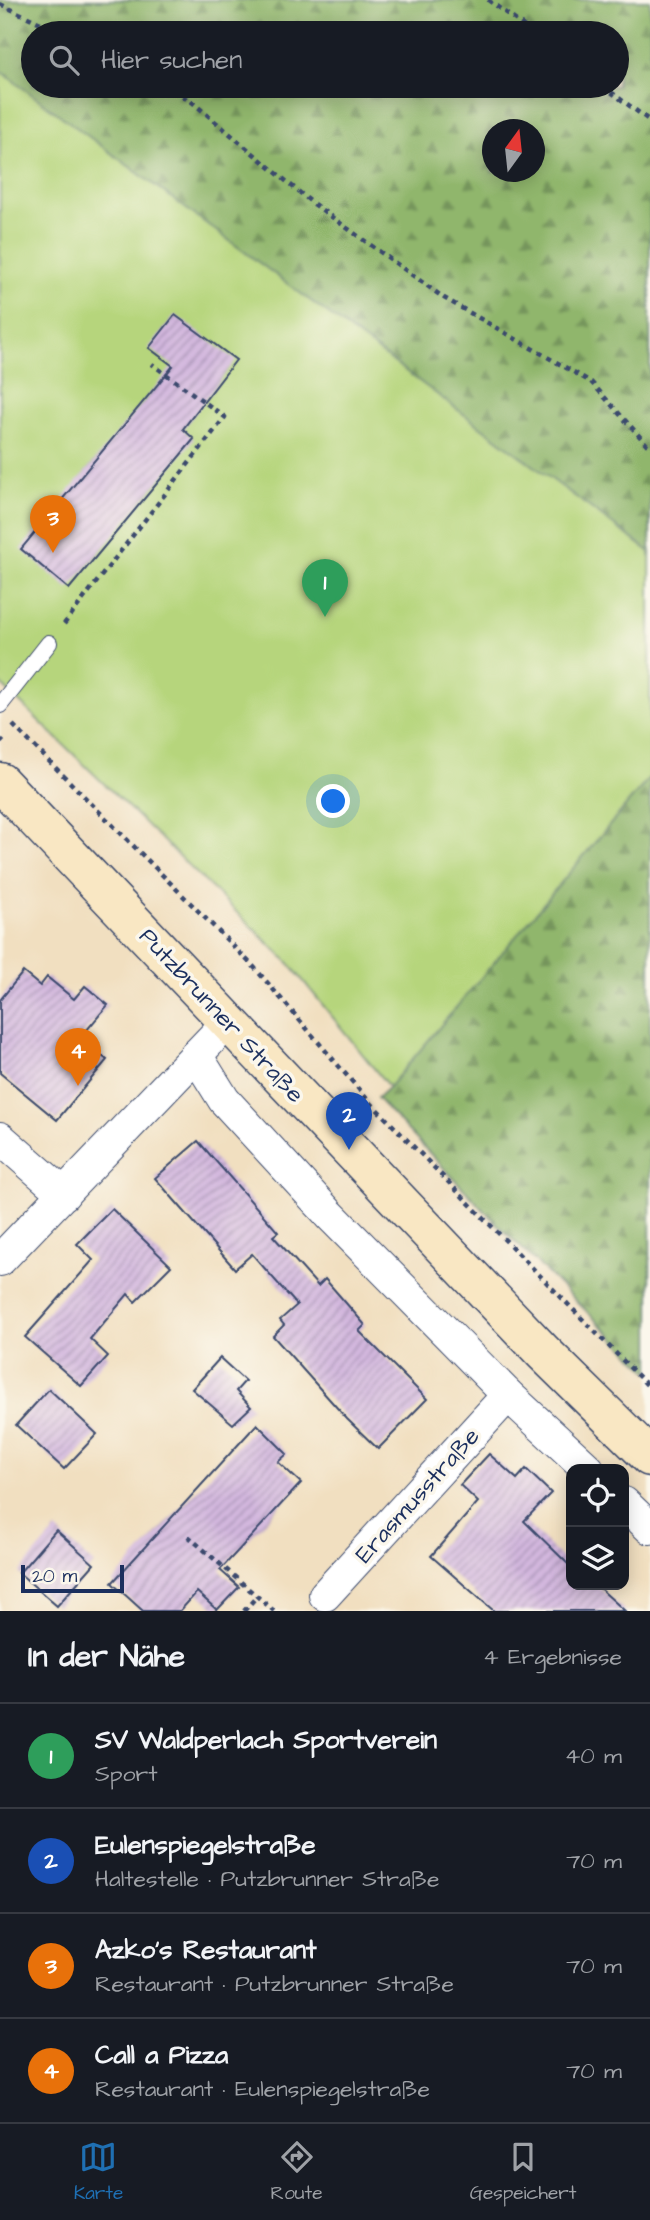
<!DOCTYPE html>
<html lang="de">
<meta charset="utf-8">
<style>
body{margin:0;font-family:"Architects Daughter",sans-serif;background:#242831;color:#f1f3f6}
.controls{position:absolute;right:21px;bottom:21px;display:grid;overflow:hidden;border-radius:14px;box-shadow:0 4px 18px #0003}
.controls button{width:63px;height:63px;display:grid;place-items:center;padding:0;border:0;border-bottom:2px solid #363941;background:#171b24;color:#f1f3f6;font:35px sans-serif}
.compass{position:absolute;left:482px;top:119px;width:63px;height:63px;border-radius:50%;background:#171b24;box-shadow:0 4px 18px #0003;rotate:15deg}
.scale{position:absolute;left:21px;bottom:18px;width:103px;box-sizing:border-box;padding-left:7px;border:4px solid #1b2f5e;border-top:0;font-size:19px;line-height:24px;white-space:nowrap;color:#1b2f5e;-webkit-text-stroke:5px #fbf7ec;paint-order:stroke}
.you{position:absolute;left:334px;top:802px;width:24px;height:24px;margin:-18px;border:5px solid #fff;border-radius:50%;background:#1a73e8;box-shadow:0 0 0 10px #1a73e833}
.badge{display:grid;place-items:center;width:46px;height:46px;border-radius:50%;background:#1f6fb2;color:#fff;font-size:23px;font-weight:700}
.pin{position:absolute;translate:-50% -58px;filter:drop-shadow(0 2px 4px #0008)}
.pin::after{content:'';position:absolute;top:37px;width:24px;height:21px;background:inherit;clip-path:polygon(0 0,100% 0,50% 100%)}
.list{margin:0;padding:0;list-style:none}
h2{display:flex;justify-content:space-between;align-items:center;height:91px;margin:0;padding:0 28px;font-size:30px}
h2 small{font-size:23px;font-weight:400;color:#9ea1a6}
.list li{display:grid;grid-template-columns:46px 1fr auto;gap:21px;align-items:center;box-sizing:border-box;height:105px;padding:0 28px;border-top:2px solid #363941}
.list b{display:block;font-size:26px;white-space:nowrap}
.list p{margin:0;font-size:23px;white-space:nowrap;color:#9ea1a6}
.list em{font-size:23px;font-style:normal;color:#9ea1a6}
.icon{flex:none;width:38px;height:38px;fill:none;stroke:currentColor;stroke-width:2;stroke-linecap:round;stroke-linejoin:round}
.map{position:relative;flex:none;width:650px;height:1611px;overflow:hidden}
.search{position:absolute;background:#171b24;box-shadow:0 4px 18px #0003;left:21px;right:21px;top:21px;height:77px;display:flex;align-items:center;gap:18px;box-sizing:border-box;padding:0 24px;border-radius:38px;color:#9ea1a6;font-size:26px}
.sheet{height:511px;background:#171b24}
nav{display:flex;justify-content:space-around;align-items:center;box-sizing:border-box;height:98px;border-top:2px solid #363941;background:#171b24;font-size:19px;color:#9ea1a6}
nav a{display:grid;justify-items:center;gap:4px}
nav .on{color:#1f6fb2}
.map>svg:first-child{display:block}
</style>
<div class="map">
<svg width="650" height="1611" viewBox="0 0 650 1611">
<defs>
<pattern id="forest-firs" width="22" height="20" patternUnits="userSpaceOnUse" patternTransform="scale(1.75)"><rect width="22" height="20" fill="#90b66c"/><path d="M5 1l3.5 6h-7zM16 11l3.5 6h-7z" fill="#75945c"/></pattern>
<pattern id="building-hatch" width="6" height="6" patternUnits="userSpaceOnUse" patternTransform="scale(1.75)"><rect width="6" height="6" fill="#d3b7de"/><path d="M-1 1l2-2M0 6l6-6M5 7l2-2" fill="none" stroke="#aa95b7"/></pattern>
</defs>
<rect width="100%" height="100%" fill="#fbf7ec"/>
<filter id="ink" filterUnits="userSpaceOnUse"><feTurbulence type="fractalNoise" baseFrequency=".0143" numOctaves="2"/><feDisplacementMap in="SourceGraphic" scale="14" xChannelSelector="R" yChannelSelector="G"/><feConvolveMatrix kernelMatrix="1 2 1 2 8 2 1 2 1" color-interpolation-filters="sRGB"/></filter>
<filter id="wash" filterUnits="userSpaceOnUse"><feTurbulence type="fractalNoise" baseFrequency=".00686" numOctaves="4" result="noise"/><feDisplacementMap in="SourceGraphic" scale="28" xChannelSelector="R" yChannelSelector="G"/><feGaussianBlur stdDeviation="1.57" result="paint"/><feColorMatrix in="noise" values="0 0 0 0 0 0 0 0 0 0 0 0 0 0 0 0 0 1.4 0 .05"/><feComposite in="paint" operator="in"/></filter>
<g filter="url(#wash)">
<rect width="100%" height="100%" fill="#f1dfc0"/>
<!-- forest -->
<g fill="url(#forest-firs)" stroke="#567265" stroke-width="2" fill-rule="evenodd">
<path d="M 0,0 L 650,0 L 650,552 L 0,71 ZM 33,33 L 617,33 L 617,86 L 33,86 ZM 492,130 L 534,130 L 534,172 L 492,172 Z"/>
<polygon points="650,777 650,1373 501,1228 377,1098 389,1087"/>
</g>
<!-- garden -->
<polygon fill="#b6d57c" stroke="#68826d" stroke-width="2" points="0,71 650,552 650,777 389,1087 288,962 0,683"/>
<g id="blocks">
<!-- building -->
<g fill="url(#building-hatch)">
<polygon points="175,315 236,360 183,429 194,439 69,589 21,549 173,366 149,348"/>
<polygon points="23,972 40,986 47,977 74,999 85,986 108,1005 80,1038 107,1060 57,1120 0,1073 0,1000"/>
<polygon points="198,1141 278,1232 273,1236 318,1286 325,1279 365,1325 359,1331 427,1399 378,1449 347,1419 273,1336 284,1325 280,1320 297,1305 252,1254 235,1269 155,1178"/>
<polygon points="112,1209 171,1266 135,1302 128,1294 90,1339 108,1356 81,1386 25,1337 93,1260 77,1244"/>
<polygon points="220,1358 245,1381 236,1391 251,1407 233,1424 192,1389"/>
<polygon points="49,1389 97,1434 64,1469 16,1425"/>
<polygon points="257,1424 287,1454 278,1462 301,1483 220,1570 239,1587 217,1610 197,1592 180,1611 143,1611 112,1583"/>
<polygon points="489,1454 517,1479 526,1469 551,1493 524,1521 571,1567 571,1585 596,1585 625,1611 494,1611 431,1556 478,1502 460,1485"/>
<polygon points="56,1530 94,1564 57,1606 19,1573"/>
</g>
</g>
</g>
<g filter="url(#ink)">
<use href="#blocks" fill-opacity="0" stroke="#3b496d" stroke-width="2"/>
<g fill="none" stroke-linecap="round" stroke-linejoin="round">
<defs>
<polyline id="lane" points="0,705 49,643"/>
<g id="street">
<polyline points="196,1055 224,1100 330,1215 508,1395 588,1469"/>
<polyline points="0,1138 64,1194"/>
<polyline points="0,1260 229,1021"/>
<polyline points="624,1503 650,1528"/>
<polyline points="325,1595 508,1395"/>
</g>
<polyline id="secondary" points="0,782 543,1352 650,1457"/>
</defs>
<!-- lane casing -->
<use href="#lane" stroke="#3b496d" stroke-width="18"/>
<!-- street casing -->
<use href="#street" stroke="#3b496d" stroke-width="34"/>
<!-- secondary casing -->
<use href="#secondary" stroke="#3b496d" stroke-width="41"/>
<!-- path -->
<g stroke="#3b496d" stroke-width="4.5" stroke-dasharray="5 5" stroke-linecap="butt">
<polyline points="488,0 533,33"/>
<polyline points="0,4 62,33"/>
<polyline points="165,86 192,102 311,202 444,298 591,382 650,448"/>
<polyline points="603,86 650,121"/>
<polyline points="64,624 225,417 152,364"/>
<polyline points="13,725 254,967 367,1099 650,1388"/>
<polyline points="0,739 7,746"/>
<polyline points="188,1536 274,1611"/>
<polyline points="244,1611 257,1596"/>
</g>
<!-- lane -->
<use href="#lane" stroke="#fff" stroke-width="16"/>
<!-- street -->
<use href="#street" stroke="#fff" stroke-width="32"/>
<!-- secondary -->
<use href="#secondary" stroke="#f9e7c3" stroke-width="38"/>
</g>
</g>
<g text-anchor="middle" stroke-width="7" stroke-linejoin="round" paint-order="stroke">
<!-- street labels -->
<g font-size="24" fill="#1b2f5e" stroke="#fbf7ec">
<text transform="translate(222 1015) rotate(47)" y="8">Putzbrunner Straße</text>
<text transform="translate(417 1495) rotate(-48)" y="8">Erasmusstraße</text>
</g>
</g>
</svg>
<div class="controls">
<button><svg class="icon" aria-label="locate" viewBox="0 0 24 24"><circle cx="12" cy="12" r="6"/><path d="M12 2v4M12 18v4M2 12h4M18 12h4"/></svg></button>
<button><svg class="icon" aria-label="layers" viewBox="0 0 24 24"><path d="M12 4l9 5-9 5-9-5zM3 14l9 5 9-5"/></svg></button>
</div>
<svg class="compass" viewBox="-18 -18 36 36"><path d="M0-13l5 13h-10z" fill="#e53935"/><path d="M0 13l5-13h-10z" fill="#9ea1a6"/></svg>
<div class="scale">20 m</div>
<div class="you"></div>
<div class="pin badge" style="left:325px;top:617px;background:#2e9e5b">1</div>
<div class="pin badge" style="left:349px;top:1150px;background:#1a4fb4">2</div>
<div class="pin badge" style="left:53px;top:553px;background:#e8710a">3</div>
<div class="pin badge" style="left:78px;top:1086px;background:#e8710a">4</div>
<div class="search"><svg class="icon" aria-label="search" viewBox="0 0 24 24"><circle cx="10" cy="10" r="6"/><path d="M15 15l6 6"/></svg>Hier suchen</div>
</div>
<section class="sheet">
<h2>In der Nähe<small>4 Ergebnisse</small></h2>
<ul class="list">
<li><span class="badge" style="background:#2e9e5b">1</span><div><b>SV Waldperlach Sportverein</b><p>Sport</p></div><em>40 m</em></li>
<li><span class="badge" style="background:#1a4fb4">2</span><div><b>Eulenspiegelstraße</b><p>Haltestelle · Putzbrunner Straße</p></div><em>70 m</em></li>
<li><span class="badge" style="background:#e8710a">3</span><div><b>Azko's Restaurant</b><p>Restaurant · Putzbrunner Straße</p></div><em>70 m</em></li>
<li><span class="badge" style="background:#e8710a">4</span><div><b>Call a Pizza</b><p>Restaurant · Eulenspiegelstraße</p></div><em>70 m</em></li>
</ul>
</section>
<nav>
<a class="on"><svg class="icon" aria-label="map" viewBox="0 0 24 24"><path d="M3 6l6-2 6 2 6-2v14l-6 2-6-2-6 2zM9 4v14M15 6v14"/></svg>Karte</a>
<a><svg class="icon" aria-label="directions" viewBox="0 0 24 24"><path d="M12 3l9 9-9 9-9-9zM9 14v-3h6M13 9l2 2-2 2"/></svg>Route</a>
<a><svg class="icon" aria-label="saved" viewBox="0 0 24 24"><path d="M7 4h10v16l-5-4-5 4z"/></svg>Gespeichert</a>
</nav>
